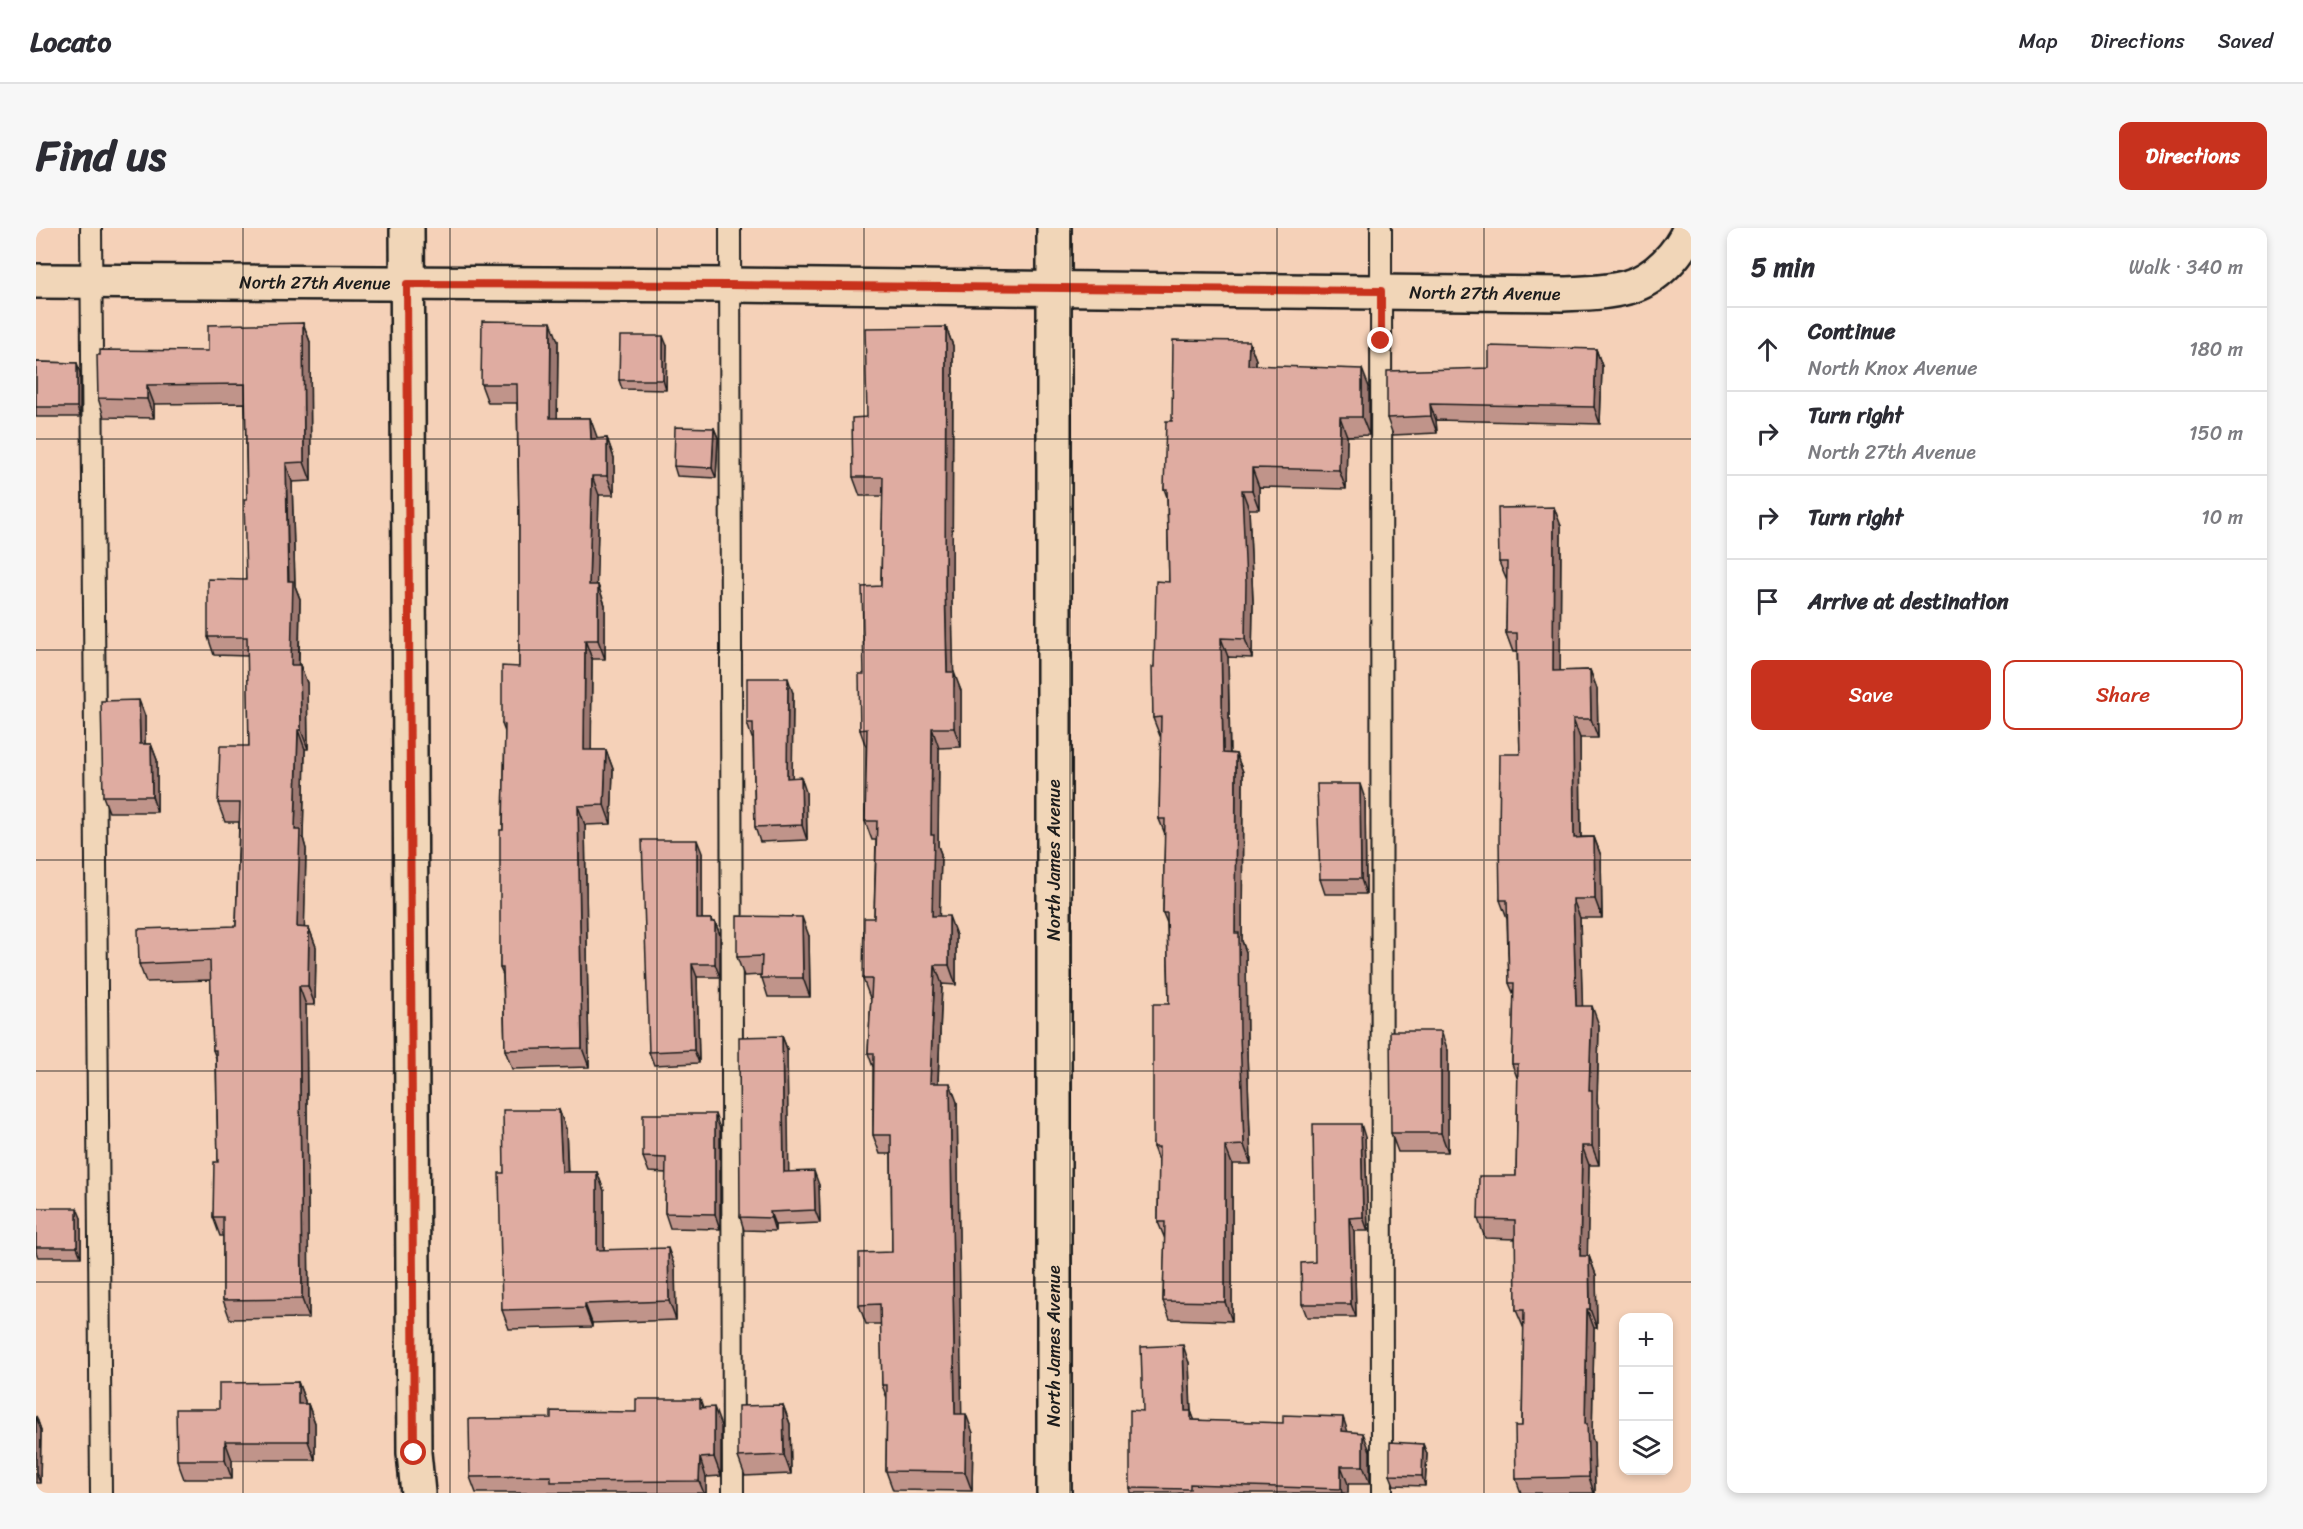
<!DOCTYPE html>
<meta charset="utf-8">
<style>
body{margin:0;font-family:Sriracha,sans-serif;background:#f7f7f7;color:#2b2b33}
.controls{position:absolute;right:18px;bottom:18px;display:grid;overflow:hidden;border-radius:12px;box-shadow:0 3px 9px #0003}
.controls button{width:54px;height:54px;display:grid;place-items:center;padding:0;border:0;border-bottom:2px solid #e1e1e2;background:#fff;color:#2b2b33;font:30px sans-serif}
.stop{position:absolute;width:18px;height:18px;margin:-14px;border:4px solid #c8321e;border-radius:50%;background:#fff}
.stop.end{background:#c8321e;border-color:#fff;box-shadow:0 2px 6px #0008}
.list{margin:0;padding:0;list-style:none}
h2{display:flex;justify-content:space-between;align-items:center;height:78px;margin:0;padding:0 24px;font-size:26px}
h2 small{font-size:20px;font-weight:400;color:#7c7c81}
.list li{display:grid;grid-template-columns:39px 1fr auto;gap:18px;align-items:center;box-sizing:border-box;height:84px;padding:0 24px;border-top:2px solid #e1e1e2}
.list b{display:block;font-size:22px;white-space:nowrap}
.list p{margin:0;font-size:20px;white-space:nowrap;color:#7c7c81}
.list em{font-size:20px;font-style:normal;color:#7c7c81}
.actions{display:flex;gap:12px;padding:18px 24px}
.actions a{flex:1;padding:14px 0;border:2px solid #c8321e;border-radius:12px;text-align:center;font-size:21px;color:#c8321e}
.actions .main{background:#c8321e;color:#fff}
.icon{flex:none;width:33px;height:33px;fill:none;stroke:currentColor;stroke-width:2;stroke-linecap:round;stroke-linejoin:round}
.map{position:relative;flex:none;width:1655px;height:1265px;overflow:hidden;border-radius:12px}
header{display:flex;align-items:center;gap:36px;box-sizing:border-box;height:84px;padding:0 30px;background:#fff;border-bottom:2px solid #e1e1e2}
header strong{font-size:28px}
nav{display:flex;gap:33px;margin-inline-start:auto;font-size:21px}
.intro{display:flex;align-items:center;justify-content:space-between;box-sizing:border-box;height:144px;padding:0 36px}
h1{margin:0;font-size:42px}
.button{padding:15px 27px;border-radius:12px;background:#c8321e;color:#fff;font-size:21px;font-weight:700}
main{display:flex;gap:36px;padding:0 36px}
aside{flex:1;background:#fff;border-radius:12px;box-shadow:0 3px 9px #0003}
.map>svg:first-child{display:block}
</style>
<header>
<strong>Locato</strong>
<nav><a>Map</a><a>Directions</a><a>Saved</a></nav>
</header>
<div class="intro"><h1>Find us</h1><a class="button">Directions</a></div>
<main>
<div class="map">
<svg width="1655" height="1265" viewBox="0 0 1655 1265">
<rect width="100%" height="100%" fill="#f5d1b8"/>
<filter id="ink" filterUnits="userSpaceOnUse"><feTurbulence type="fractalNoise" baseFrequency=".0167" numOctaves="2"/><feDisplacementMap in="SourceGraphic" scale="12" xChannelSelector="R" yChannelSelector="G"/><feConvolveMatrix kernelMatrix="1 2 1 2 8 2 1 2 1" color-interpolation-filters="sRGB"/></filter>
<g filter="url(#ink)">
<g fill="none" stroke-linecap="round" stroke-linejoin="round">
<defs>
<g id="lane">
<polyline points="55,0 65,1265"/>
<polyline points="694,0 697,1265"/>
<polyline points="1345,0 1346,1265"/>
</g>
<g id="street">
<polyline points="371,0 378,1225 382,1265"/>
<polyline points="1018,0 1018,1265"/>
<path id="s1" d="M 0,53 L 694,57 L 1527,66 C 1549,65 1571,65 1592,59 C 1619,52 1644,25 1654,0"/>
</g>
</defs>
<!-- lane casing -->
<use href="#lane" stroke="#1c1c1c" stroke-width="24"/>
<!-- street casing -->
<use href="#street" stroke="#1c1c1c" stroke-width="38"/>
<!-- lane -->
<use href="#lane" stroke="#f1d6b8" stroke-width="20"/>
<!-- street -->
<use href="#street" stroke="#f1d6b8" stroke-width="33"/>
</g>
<!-- wall -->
<g fill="#c0948a" stroke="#1c1c1c" stroke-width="1.5">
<polygon points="267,95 274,114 275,253 256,254 259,358 264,371 263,437 264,437 271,455 272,521 269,521 267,610 270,621 268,700 273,700 280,719 279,777 270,777 273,1090 194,1091 187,1072 187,1008 184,1008 177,989 182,934 180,830 177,822 175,752 110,754 103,736 200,698 203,594 189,594 182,575 213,518 212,428 178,427 172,409 210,352 211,271 209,175 118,176 118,190 68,189 62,170 172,123"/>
<polygon points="910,99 917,118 916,376 917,444 925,463 925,519 903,520 902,618 905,626 903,688 920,707 920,757 906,756 902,855 921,874 925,1186 937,1205 936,1263 857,1262 850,1243 851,1170 846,1157 845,1096 830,1096 823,1077 856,1024 855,926 844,926 837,907 837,839 832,825 835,770 834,770 827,751 838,690 840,612 836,612 829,593 830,519 824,502 828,446 845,358 847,268 824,268 817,249 831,189"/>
<polygon points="522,113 521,190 554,190 561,211 571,210 578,230 578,267 563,267 560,357 562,357 569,377 569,431 556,431 555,522 570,522 577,541 575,596 549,597 553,839 476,841 469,822 467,747 464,740 469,504 466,496 483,439 483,289 481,175 452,175 445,156"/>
<polygon points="1213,113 1220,132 1220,137 1333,159 1333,207 1311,208 1310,261 1223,259 1223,281 1213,281 1217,374 1216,430 1192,429 1194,525 1200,526 1207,544 1206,713 1210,724 1211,825 1215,936 1196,936 1196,1093 1134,1091 1127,1073 1129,1011 1122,994 1123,935 1117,919 1133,776 1131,695 1127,685 1129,606 1123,591 1125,508 1124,508 1117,490 1118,439 1133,354 1131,269 1128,261 1136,193"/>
<polygon points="631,118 630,162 586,161 583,152"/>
<polygon points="1560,121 1566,138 1564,196 1400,192 1401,205 1357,207 1351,190 1453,140"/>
<polygon points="0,134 41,135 44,145 44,189 0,189"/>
<polygon points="678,200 682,210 680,250 641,248 638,238"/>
<polygon points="1525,298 1524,443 1554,442 1561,461 1562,510 1544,510 1545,609 1558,609 1565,628 1566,690 1544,690 1546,778 1563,797 1561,874 1563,881 1563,937 1553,937 1551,1028 1553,1028 1560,1047 1561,1100 1558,1100 1556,1210 1558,1215 1559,1265 1485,1265 1480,1251 1486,1198 1488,1101 1480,1082 1480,1011 1449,1010 1442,991 1480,948 1482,852 1476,836 1478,767 1473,755 1471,691 1464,672 1484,526 1481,424 1477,424 1470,405 1471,353 1463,334"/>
<polygon points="757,465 756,550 770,564 771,612 724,614 719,599 717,510 716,510 711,495"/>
<polygon points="109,488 109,516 115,516 121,532 121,584 73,584 67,568"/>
<polygon points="1329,571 1330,666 1289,666 1284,651"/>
<polygon points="666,625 666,691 675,691 676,694 679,694 684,707 684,749 661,749 663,835 618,837 613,824"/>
<polygon points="773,708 774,769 732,769 725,747 708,748 701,729"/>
<polygon points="746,808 751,821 752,944 783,957 784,995 739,997 739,1003 708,1002 704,989"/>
<polygon points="1412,823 1412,924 1362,924 1355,905"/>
<polygon points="523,882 530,901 532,944 561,944 568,963 568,1022 639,1039 640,1092 556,1095 556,1099 473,1101 466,1082 468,945"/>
<polygon points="684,901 684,1001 634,1000 629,985 630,945 613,944 607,929"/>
<polygon points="1329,909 1332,1003 1318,1003 1320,1089 1271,1089 1266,1076 1279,1034"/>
<polygon points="0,980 45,990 45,1029 2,1029 0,1024"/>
<polygon points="1153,1135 1155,1183 1158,1192 1312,1204 1334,1223 1334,1256 1312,1256 1312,1265 1095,1265 1094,1260 1107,1183"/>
<polygon points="262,1154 269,1173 269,1176 272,1176 279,1195 279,1232 196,1232 196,1251 148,1251 141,1232 183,1181"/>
<polygon points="664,1171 667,1179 685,1198 685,1248 670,1249 670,1265 440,1265 434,1249 600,1184"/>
<polygon points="747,1177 754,1196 755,1246 709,1248 702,1229"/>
<polygon points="0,1188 5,1202 4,1255 0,1255"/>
<polygon points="1387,1216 1391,1226 1389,1258 1358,1257 1354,1247"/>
</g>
<!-- shaded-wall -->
<g fill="#9c7871" stroke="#1c1c1c" stroke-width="1.5">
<polygon points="515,94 522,113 521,210 514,190"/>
<polygon points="267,95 274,114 275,253 268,234"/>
<polygon points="910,99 917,118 916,376 918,459 918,444 925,463 925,519 918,500 911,444 909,357"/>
<polygon points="627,108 631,118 630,162 627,152"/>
<polygon points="1213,113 1220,132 1219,156 1212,137"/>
<polygon points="1560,121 1566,138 1564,196 1558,179"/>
<polygon points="41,135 44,145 44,189 41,179"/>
<polygon points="1326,141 1333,159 1333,207 1326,189"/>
<polygon points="111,157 118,176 118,190 111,171"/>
<polygon points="1394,176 1400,192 1401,205 1395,188"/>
<polygon points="1304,189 1311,208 1310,261 1303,242"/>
<polygon points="554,190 561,209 561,230 555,211"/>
<polygon points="678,200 682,210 680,250 676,240"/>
<polygon points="571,210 578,230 578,267 571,248"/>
<polygon points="250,235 256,254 259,358 264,371 262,456 255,437"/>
<polygon points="1216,240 1223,259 1223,281 1216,262"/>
<polygon points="556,248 563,267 560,376 553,357"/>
<polygon points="1206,262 1213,281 1217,374 1216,430 1209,411"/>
<polygon points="1518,279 1525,298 1524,462 1517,443"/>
<polygon points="562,357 569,377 569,431 562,412"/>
<polygon points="1185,410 1192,429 1194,544 1187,525"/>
<polygon points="549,412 556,431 555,541 548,522"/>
<polygon points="264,437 271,455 272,521 265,502"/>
<polygon points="1554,442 1561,461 1562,510 1555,491"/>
<polygon points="752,450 757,465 756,565 751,550"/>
<polygon points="103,472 109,488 109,532 104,516"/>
<polygon points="1537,491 1544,510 1545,629 1538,610"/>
<polygon points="896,500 903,520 902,618 905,626 903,707 896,688 895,607"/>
<polygon points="262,502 269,521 267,610 270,621 268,718 261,699 259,602"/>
<polygon points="115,516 121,532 121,584 116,568"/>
<polygon points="570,522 577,541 575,596 568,577"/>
<polygon points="1200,526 1207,544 1206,713 1210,724 1211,825 1215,936 1208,917 1199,705"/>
<polygon points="765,549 770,564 771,612 766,597"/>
<polygon points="1324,556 1329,571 1330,666 1325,651"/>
<polygon points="542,578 549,597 553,839 546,820"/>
<polygon points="1558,609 1565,628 1566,690 1559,671"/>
<polygon points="661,612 666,625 666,704 661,691"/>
<polygon points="1537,671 1544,690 1547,797 1540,778"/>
<polygon points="913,688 920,707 920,757 913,737"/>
<polygon points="766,689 773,708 774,769 767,750"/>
<polygon points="675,691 679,703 679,694 684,707 684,749 679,736"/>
<polygon points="273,700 280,719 279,777 272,758"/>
<polygon points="656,736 661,749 663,835 658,822"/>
<polygon points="899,737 906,756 901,874 894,855"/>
<polygon points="263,758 270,777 273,1090 266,1071"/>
<polygon points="1556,778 1563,797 1561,874 1563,881 1563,937 1556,918 1553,862"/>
<polygon points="1405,803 1412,823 1412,924 1405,905"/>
<polygon points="746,808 751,821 753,958 748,944"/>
<polygon points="914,855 921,874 926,1205 919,1186"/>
<polygon points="523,882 530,901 532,964 526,944"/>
<polygon points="679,886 684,901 684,1001 679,986"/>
<polygon points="1325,896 1329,909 1332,1003 1327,989"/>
<polygon points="1189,918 1196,936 1196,1093 1189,1074"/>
<polygon points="1546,918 1553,937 1551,1047 1544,1028"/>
<polygon points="778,943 783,957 784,995 779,982"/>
<polygon points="561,944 568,963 568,1041 561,1022"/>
<polygon points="41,980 45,990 45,1029 41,1019"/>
<polygon points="734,984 739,997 739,1003 735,990"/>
<polygon points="1313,990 1318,1003 1320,1089 1315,1076"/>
<polygon points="632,1020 639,1039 640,1092 633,1073"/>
<polygon points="1553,1028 1560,1047 1561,1100 1554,1081"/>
<polygon points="549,1076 556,1095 556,1099 549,1080"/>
<polygon points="1551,1081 1558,1100 1556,1210 1558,1215 1559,1265 1558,1265 1553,1249 1549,1196"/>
<polygon points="1147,1117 1153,1135 1155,1189 1155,1183 1162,1201 1149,1183"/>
<polygon points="262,1154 269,1173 269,1195 262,1176"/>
<polygon points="272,1176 279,1195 279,1232 272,1213"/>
<polygon points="747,1177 754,1196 755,1246 748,1227"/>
<polygon points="678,1179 685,1198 685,1248 678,1229"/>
<polygon points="930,1186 937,1205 936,1263 929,1244"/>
<polygon points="0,1188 5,1202 4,1255 0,1244"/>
<polygon points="1307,1189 1313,1207 1306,1203"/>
<polygon points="1327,1205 1334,1223 1334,1256 1327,1238"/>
<polygon points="189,1213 196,1232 196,1251 189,1232"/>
<polygon points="1387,1216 1391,1226 1389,1258 1386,1248"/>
<polygon points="664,1230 670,1249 670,1265 668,1265 663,1253"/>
<polygon points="1305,1238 1312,1256 1312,1265 1306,1265 1305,1261"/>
</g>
<!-- building -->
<g fill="#dfaca1" stroke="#1c1c1c" stroke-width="1.5">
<polygon points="446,93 515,94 514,190 554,190 555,211 571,210 571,248 556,248 553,357 562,357 562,412 549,412 548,522 570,522 568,577 542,578 546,820 469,822 467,740 464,740 464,602 467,602 469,497 466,496 466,438 483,439 483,289 481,156 445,156"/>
<polygon points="267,95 268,234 250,235 252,353 257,353 255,437 264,437 265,502 262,502 259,602 264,602 261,699 273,700 272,758 263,758 266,1071 187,1072 187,989 177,989 178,934 182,934 180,822 177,822 174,733 103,736 102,701 200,698 204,575 182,575 184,518 213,518 211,409 172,409 172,351 210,352 208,271 211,271 209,156 111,157 111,171 62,170 61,127 64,127 64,122 172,123 172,97"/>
<polygon points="910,99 909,357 911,444 918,444 918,500 896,500 895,607 898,607 896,688 913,688 913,737 899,737 894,855 914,855 919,1186 930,1186 929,1244 850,1243 851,1157 846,1157 844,1076 823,1077 823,1025 856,1024 855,907 837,907 838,825 832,825 836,751 827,751 828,690 838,690 841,593 829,593 831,501 824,502 823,446 828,446 826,359 845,358 847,249 817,249 816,190 831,189 829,100"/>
<polygon points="584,108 627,108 627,152 583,152"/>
<polygon points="1137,112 1213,113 1212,137 1326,141 1326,189 1304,189 1303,242 1216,240 1216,262 1206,262 1210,355 1209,411 1185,410 1187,525 1200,526 1199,705 1203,705 1204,806 1208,917 1189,918 1189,1074 1127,1073 1129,994 1122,994 1123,919 1117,919 1117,776 1133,776 1131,685 1127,685 1129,591 1123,591 1125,489 1117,490 1116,439 1118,439 1120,353 1133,354 1131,261 1128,261 1130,193 1136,193"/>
<polygon points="1453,118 1560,121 1558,179 1394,176 1395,188 1351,190 1351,143 1453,140"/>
<polygon points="0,134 41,135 41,179 0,179"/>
<polygon points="639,199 678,200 676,240 638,238"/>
<polygon points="1518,279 1517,443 1554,442 1555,491 1537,491 1538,610 1558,609 1559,671 1537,671 1540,778 1556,778 1553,862 1556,862 1556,918 1546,918 1544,1028 1553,1028 1554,1081 1551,1081 1549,1196 1551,1196 1553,1249 1480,1251 1479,1198 1486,1198 1488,1082 1480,1082 1479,992 1442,991 1443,948 1480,948 1482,836 1476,836 1478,755 1473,755 1471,672 1464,672 1463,611 1464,526 1484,526 1481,405 1470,405 1471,334 1463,334 1462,280"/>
<polygon points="711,450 752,450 751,550 765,549 766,597 719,599 717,495 711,495"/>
<polygon points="103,472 104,516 115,516 116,568 67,568 65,473"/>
<polygon points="1281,556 1324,556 1325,651 1284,651"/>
<polygon points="606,612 661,612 661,691 675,691 675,694 679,694 679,736 656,736 658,822 613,824"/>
<polygon points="701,688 766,689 767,750 725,750 726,728 701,729"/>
<polygon points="1354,803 1405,803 1405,905 1355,905"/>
<polygon points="746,808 748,944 778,943 779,982 734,984 735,990 704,989 703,809"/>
<polygon points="467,882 523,882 526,944 561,944 561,1022 632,1020 633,1073 549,1076 549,1080 466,1082 463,945 468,945"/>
<polygon points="607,886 679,886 679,986 629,985 630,930 607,929"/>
<polygon points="1277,896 1325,896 1327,989 1313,990 1315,1076 1266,1076 1265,1035 1279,1034"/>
<rect x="0" y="980" width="41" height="39"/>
<polygon points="1147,1117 1149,1183 1155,1183 1155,1192 1247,1195 1247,1187 1307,1189 1306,1203 1327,1205 1327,1238 1305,1238 1305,1261 1154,1256 1154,1261 1094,1260 1094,1182 1107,1183 1105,1119"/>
<polygon points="262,1154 262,1176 272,1176 272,1213 189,1213 189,1232 141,1232 140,1181 183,1181 183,1155"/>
<polygon points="600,1171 664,1171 664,1180 678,1179 678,1229 664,1230 663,1253 515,1254 515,1248 434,1249 433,1191 515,1190 515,1183 600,1184"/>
<polygon points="747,1177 748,1227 702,1229 702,1178"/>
<polygon points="1354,1214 1387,1216 1386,1248 1354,1247"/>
</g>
</g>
<g fill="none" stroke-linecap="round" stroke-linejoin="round" filter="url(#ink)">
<!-- route -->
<polyline stroke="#c8321e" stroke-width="8" points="378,1225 371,56 694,57 1345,63 1345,113"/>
</g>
<!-- grid -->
<path fill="none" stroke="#1c1c1c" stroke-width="1.5" stroke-opacity="0.55" d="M 207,0 L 207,1265M 414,0 L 414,1265M 621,0 L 621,1265M 828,0 L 828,1265M 1034,0 L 1034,1265M 1241,0 L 1241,1265M 1448,0 L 1448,1265M 0,211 L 1655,211M 0,422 L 1655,422M 0,632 L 1655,632M 0,843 L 1655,843M 0,1054 L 1655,1054"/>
<g text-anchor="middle" stroke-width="5" stroke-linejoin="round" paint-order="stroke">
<!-- street labels -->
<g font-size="18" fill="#1c1c1c" stroke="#f1d6b8">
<text dy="6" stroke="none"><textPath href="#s1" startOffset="279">North 27th Avenue</textPath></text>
<text dy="6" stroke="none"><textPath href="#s1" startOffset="1449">North 27th Avenue</textPath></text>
<text transform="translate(1018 632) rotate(-90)" y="6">North James Avenue</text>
<text transform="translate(1018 1118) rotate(-90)" y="6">North James Avenue</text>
</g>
</g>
</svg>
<div class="controls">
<button>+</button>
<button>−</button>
<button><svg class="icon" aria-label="layers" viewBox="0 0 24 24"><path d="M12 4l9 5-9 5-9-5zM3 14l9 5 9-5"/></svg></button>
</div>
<div class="stop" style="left:378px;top:1225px"></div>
<div class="stop end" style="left:1345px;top:113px"></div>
</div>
<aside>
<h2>5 min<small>Walk · 340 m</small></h2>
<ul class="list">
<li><svg class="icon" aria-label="ahead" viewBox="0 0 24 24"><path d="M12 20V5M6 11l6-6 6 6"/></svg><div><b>Continue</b><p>North Knox Avenue</p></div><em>180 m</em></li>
<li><svg class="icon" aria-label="right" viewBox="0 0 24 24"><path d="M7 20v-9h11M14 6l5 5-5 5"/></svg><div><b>Turn right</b><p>North 27th Avenue</p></div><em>150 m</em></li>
<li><svg class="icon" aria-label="right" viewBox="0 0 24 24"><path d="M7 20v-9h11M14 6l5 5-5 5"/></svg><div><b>Turn right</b></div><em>10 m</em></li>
<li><svg class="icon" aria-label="arrive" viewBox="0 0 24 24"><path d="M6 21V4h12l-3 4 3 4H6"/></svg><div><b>Arrive at destination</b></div></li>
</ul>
<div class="actions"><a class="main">Save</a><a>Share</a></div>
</aside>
</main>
